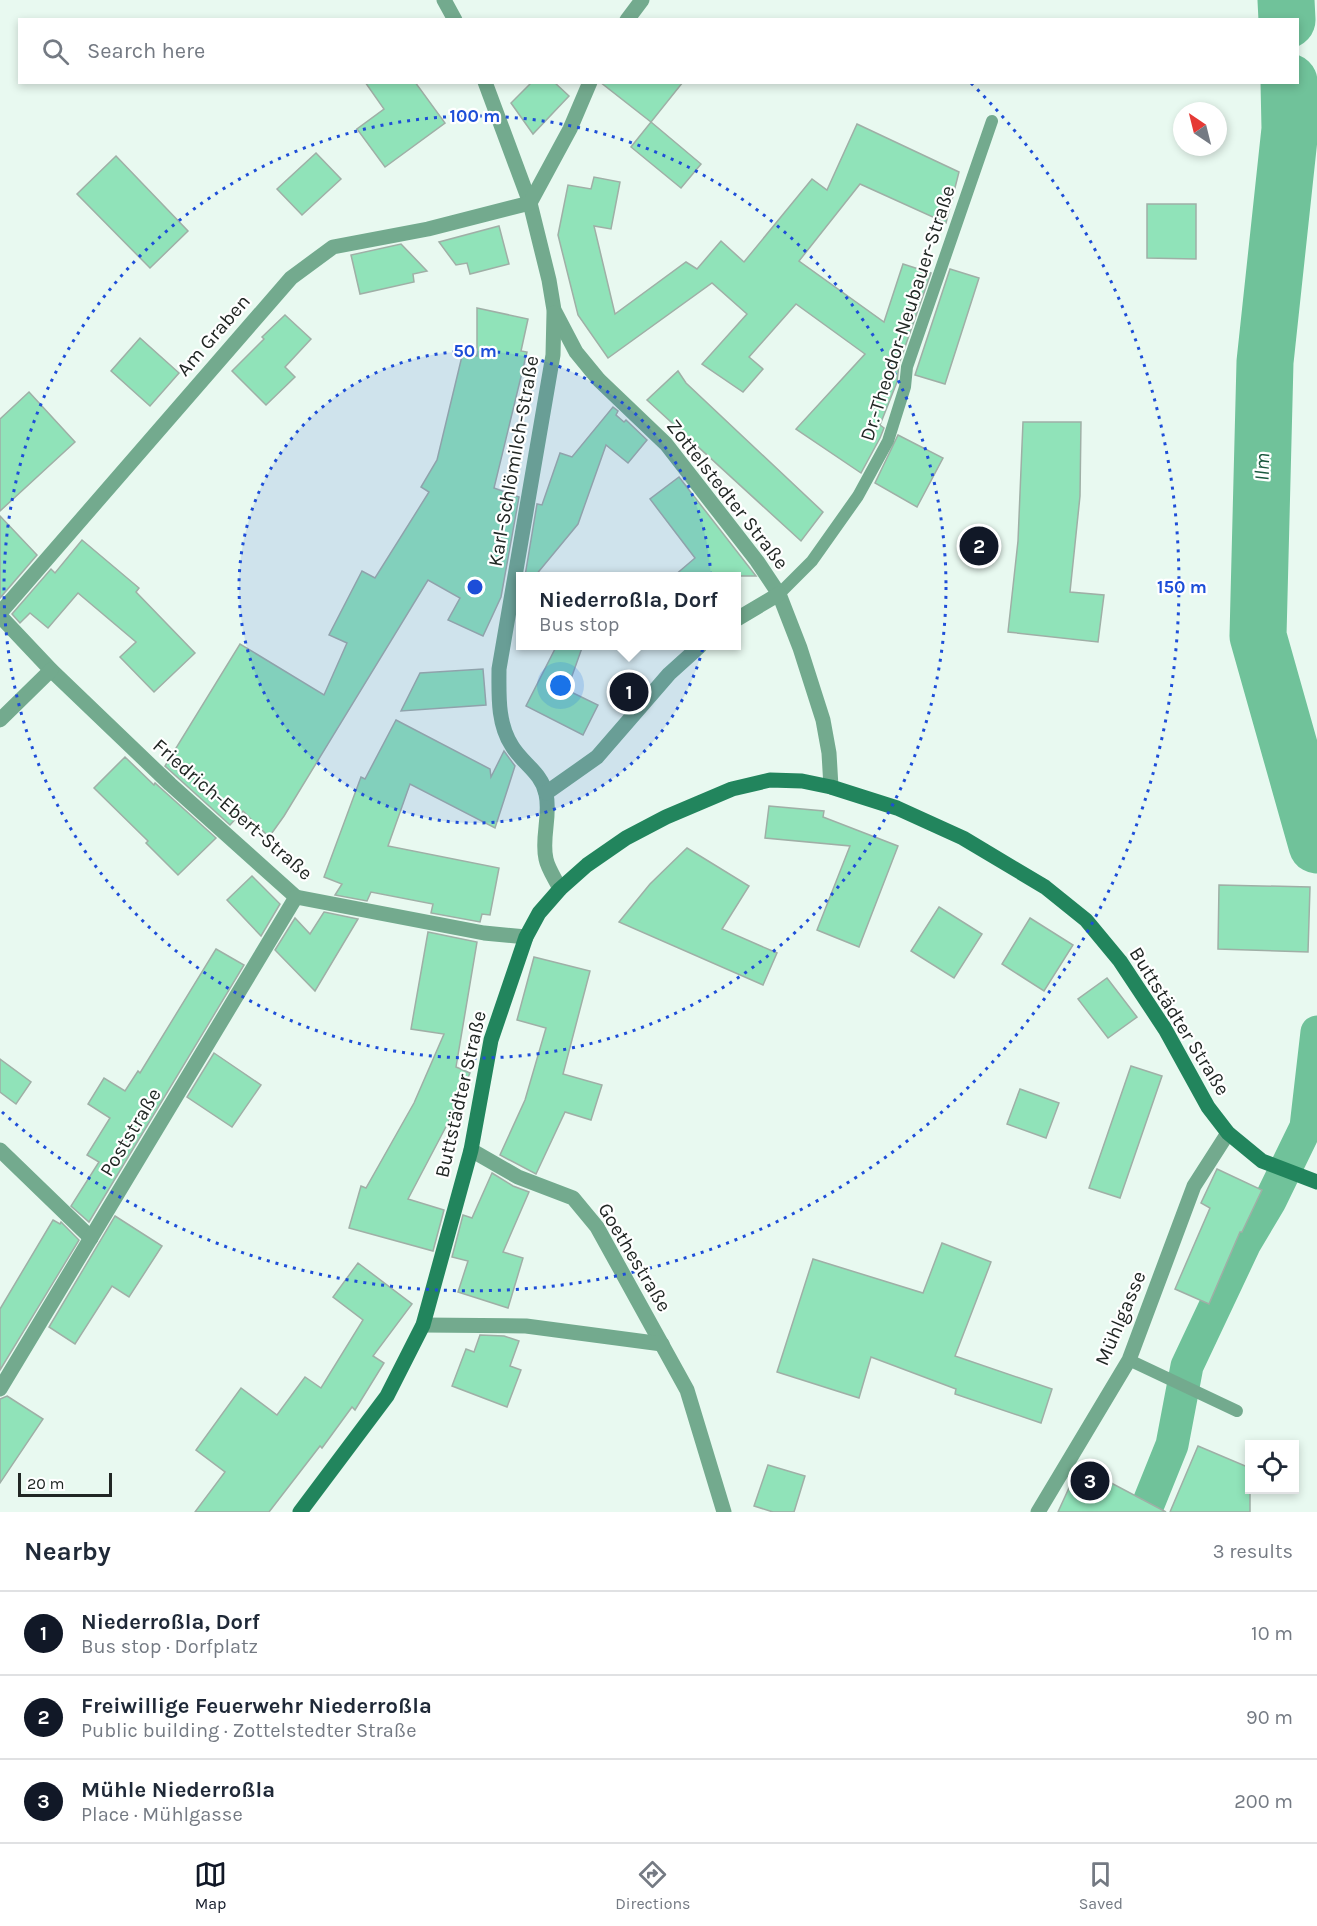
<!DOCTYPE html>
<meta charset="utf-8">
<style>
body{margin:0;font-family:Karla,sans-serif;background:#f6f6f7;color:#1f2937}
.controls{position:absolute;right:18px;bottom:18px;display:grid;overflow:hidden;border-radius:0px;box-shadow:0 3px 9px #0003}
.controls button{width:54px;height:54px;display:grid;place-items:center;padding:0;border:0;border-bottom:2px solid #e0e1e3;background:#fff;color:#1f2937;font:30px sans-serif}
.compass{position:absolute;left:1173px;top:102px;width:54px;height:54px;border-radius:50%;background:#fff;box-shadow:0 3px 9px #0003;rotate:325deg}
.scale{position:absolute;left:18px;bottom:15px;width:94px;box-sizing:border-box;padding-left:6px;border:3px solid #212724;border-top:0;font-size:16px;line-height:21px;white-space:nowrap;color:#212724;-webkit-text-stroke:4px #fff;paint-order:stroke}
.you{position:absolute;left:561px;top:686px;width:21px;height:21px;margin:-15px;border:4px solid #fff;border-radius:50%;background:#1a73e8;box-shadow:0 0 0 9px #1a73e833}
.badge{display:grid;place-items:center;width:39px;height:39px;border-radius:50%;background:#111827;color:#fff;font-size:20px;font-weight:700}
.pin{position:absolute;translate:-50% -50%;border:3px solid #fff;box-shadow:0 2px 6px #0006}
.popup{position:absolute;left:516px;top:572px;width:225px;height:78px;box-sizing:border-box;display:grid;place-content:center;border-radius:0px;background:#fff;filter:drop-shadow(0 2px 4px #0005);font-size:20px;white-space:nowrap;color:#747a83}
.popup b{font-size:22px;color:#1f2937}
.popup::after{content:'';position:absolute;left:50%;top:100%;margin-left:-12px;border:12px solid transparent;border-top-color:#fff}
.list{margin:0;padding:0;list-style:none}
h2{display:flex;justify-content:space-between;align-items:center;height:78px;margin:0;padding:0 24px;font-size:26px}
h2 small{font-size:20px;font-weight:400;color:#747a83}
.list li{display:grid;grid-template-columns:39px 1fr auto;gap:18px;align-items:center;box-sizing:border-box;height:84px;padding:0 24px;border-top:2px solid #e0e1e3}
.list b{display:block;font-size:22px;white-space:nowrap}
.list p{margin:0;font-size:20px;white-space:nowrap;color:#747a83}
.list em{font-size:20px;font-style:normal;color:#747a83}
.icon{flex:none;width:33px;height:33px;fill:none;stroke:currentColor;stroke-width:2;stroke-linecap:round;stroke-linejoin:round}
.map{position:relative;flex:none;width:1317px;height:1512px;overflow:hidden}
.search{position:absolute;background:#fff;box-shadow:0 3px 9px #0003;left:18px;right:18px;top:18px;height:66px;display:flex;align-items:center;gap:15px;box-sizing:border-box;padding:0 21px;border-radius:0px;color:#747a83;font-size:22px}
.sheet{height:330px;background:#fff}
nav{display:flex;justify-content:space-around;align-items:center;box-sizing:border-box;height:84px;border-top:2px solid #e0e1e3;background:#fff;font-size:16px;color:#747a83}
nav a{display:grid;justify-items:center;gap:3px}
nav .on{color:#111827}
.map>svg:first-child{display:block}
</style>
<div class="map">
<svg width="1317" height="1512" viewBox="0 0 1317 1512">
<rect width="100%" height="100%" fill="#e8f9f0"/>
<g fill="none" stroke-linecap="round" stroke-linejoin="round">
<!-- canal -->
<polyline stroke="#70c29a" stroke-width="33" points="1145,1512 1172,1445 1187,1366 1245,1243 1270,1201 1306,1127 1317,1032"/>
<!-- river -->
<g stroke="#70c29a" stroke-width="57">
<polyline points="1286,0 1287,20"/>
<polyline points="1289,82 1290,129 1265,362 1258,636 1317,845"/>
</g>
</g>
<!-- building -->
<g fill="#90e3b9" stroke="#9fafa6" stroke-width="1.5">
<polygon points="365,82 415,82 445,123 385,167 357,129 384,109"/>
<polygon points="532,82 554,82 569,96 533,134 511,103"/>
<polygon points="600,82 683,82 651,122"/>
<polygon points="651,122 701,164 681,188 631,147"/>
<polygon points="857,124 959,172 946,223 860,184 799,261 884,322 903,264 931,273 899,364 897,382 880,425 884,428 880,438 861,473 796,429 865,354 796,304 749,357 763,369 743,392 702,364 747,314 712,283 608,358 578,315 558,235 568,185 591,189 594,177 620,182 611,229 594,226 615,314 686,262 697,269 721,241 744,262 812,179 827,190"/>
<polygon points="316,153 341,179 302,215 277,189"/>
<polygon points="116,156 188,231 150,268 77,194"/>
<polygon points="1147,204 1196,204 1196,259 1147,258"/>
<polygon points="499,226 509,264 470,274 467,263 456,265 439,242"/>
<polygon points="401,244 427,271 413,274 414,282 360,294 351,255"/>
<polygon points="950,269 979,278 945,384 915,375"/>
<polygon points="477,308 528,319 521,351 527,352 494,488 519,497 501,597 483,636 448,620 460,598 428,580 284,816 269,837 243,811 230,825 165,766 240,644 324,695 347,643 329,635 362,571 375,578 429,492 421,487 437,460 463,352 477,356"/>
<polygon points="285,315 311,339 285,367 295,377 266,405 232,371 264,339 262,337"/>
<polygon points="140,338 179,373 150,406 111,371"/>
<polygon points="678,371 686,383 823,512 801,541 647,400"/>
<polygon points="29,392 75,442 0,511 0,419"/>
<polygon points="613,407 618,411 616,415 624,422 626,420 647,440 628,463 606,445 578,524 535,576 525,576 537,504 542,505 560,453 572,457"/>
<polygon points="1023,422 1081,422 1080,496 1070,592 1104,595 1098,642 1008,632 1018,541"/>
<polygon points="898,435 943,458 917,507 875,483"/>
<polygon points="679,477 756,576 674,576 695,558 650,499"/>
<polygon points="0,516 37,555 0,598"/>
<polygon points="82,540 139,588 136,592 195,653 154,692 120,657 136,642 78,593 48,628 30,613 20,623 12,614 51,569 55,573"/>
<polygon points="557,645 583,645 567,690 598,705 583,735 526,706"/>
<polygon points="483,669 486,705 401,711 420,673"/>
<polygon points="396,720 490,769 491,777 504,751 515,766 495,828 410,784 388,846 499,868 490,915 482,914 480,922 431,913 433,904 371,892 367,901 335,895 342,884 324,877 361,777 365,779"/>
<polygon points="125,757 154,785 155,783 216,838 178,875 146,843 148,841 94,788"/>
<polygon points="769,806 824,811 823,817 898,846 859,947 817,930 850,846 765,838"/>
<polygon points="687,848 749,886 722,929 777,953 763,985 619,922 650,884"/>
<polygon points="252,876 280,904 261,936 227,900"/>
<polygon points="1219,885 1310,887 1308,952 1218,949"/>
<polygon points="939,907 982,934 954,978 911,951"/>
<polygon points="324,912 358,919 315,991 275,950 295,918 310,934"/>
<polygon points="1030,918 1073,945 1044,991 1002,964"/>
<polygon points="428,932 477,942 456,1067 470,1073 450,1119 408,1199 444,1210 433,1251 349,1228 361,1186 366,1188 414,1103 444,1034 411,1029"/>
<polygon points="216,949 244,965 89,1222 71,1206 99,1162 87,1155 110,1118 88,1104 104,1078 125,1091 138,1071 140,1073"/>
<polygon points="534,957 590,971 563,1074 602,1085 591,1120 565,1112 536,1174 500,1155 525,1100 546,1028 517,1020"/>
<polygon points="1107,978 1137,1017 1108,1038 1078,999"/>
<polygon points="214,1053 261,1085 232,1127 187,1097"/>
<polygon points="0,1059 31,1082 16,1104 0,1092"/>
<polygon points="1131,1066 1162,1076 1120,1198 1089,1188"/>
<polygon points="1020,1089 1059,1103 1046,1138 1007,1124"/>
<polygon points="1217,1169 1262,1190 1242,1232 1240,1232 1209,1304 1175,1289 1210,1208 1201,1203"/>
<polygon points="492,1173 513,1186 529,1192 503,1252 523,1258 508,1308 458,1292 468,1261 452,1257 463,1215 472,1218"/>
<polygon points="115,1216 162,1246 129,1297 112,1286 75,1344 49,1327"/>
<polygon points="53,1220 60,1224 61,1222 79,1240 0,1370 0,1309"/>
<polygon points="942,1243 991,1262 955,1356 1052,1389 1041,1423 955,1394 956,1389 871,1357 859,1398 777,1372 813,1259 923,1293"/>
<polygon points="358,1263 412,1304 373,1356 384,1363 355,1410 352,1407 322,1448 320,1446 269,1512 195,1512 225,1472 196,1450 241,1388 277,1415 305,1377 321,1388 363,1320 333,1297"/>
<polygon points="480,1335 504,1336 519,1341 510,1366 521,1370 507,1407 452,1386 466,1349 474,1352"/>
<polygon points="7,1396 43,1419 0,1483 0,1399"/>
<polygon points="1198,1446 1250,1468 1250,1512 1170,1512"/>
<polygon points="768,1465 805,1476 794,1512 773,1512 754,1506"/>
<polygon points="1079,1466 1166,1512 1058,1512"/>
</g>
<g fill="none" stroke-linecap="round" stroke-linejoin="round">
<!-- service -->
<g stroke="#73aa8e" stroke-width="12">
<polyline points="779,594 812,561 858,496 888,441 905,387 907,367 992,121"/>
<polyline points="1129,1360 1237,1411"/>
</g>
<!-- minor -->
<g stroke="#73aa8e" stroke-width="15">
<polyline points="444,0 455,20"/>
<polyline points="627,20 642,0"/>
<polyline points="485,82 530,203 549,280 554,310 576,352 599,380 666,444 757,561 779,594 800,648 823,720 829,753 831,787"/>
<path d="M 554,313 L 553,355 L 499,669 C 499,694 497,723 512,746 C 522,763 542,773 546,794 C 551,816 541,838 546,859 C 548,869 556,880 560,889"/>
<polyline points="0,613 291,278 333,247 428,229 530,203 570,129 590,82"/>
<polyline points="0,616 51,670 170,784 296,897 484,933 526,937"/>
<polyline points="737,619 779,594"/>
<polyline points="0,720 51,670"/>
<polyline points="546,793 597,757 669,674 700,646"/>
<polyline points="0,1150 91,1238"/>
<polyline points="471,1150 518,1177 573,1198 597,1227 687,1390 724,1512"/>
<polyline points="423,1325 526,1326 662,1344"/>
<polyline points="0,1389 296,897"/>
<polyline points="1038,1512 1129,1360 1194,1186 1228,1133"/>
</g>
<!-- secondary -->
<polyline stroke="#22855d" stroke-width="15" points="300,1512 387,1396 423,1325 471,1150 491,1040 526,937 539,913 560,889 587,865 626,838 666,817 732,789 770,780 802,781 831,787 897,808 963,838 1045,887 1086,920 1120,961 1165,1029 1208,1107 1228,1133 1262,1161 1317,1182"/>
</g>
<!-- distance rings -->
<circle cx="475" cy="587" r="236" fill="#1d4ed8" fill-opacity=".12"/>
<g fill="none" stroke="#1d4ed8" stroke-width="3" stroke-dasharray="3 6">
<circle cx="475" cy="587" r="236"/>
<circle cx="475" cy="587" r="471"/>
<path d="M971 83A707 707 0 0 1 2 1112"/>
</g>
<g text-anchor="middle" stroke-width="4.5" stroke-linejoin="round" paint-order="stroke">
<!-- street labels -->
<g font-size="20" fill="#212724" stroke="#fff">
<text transform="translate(907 313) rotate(-72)" y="7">Dr.-Theodor-Neubauer-Straße</text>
<text transform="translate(213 335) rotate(-49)" y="7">Am Graben</text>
<text transform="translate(513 461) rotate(-80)" y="7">Karl-Schlömilch-Straße</text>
<text transform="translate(728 494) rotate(52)" y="7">Zottelstedter Straße</text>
<text transform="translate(233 809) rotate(41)" y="7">Friedrich-Ebert-Straße</text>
<text transform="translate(1180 1021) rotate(58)" y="7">Buttstädter Straße</text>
<text transform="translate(460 1094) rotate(-77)" y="7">Buttstädter Straße</text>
<text transform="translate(130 1132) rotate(-59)" y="7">Poststraße</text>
<text transform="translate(635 1257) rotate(59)" y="7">Goethestraße</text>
<text transform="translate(1120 1318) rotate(-67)" y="7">Mühlgasse</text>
</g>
<!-- water labels -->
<g font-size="21" font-style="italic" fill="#1a593e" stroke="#fff">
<text transform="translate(1262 467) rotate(-88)" y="7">Ilm</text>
</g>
</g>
<circle cx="475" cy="587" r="9" fill="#1d4ed8" stroke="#fff" stroke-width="3"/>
<g font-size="18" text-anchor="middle" font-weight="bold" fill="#1d4ed8" stroke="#fff" stroke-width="4.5" stroke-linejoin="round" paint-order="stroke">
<text x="475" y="122">100 m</text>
<text x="475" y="357">50 m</text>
<text x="1182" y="593">150 m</text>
</g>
</svg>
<div class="controls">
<button><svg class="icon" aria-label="locate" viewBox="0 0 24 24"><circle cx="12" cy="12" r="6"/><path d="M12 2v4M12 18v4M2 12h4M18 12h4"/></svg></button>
</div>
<svg class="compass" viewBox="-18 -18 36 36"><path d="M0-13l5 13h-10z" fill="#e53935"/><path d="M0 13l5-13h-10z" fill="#747a83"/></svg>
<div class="scale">20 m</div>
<div class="you"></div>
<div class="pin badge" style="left:629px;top:692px">1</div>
<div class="popup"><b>Niederroßla, Dorf</b>Bus stop</div>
<div class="pin badge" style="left:979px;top:546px">2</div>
<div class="pin badge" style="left:1090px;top:1481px">3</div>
<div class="search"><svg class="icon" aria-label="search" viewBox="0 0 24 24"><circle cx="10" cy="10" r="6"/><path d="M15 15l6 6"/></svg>Search here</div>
</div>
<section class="sheet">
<h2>Nearby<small>3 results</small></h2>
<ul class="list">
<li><span class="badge">1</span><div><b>Niederroßla, Dorf</b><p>Bus stop · Dorfplatz</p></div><em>10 m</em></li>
<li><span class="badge">2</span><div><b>Freiwillige Feuerwehr Niederroßla</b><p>Public building · Zottelstedter Straße</p></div><em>90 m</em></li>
<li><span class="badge">3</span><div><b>Mühle Niederroßla</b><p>Place · Mühlgasse</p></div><em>200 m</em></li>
</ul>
</section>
<nav>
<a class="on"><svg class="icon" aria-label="map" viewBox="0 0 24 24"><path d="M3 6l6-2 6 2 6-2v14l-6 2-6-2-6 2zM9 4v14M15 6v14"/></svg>Map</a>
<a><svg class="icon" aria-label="directions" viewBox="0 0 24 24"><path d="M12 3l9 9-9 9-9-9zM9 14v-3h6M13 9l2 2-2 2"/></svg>Directions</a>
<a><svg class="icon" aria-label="saved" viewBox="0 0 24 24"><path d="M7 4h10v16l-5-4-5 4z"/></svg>Saved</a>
</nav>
